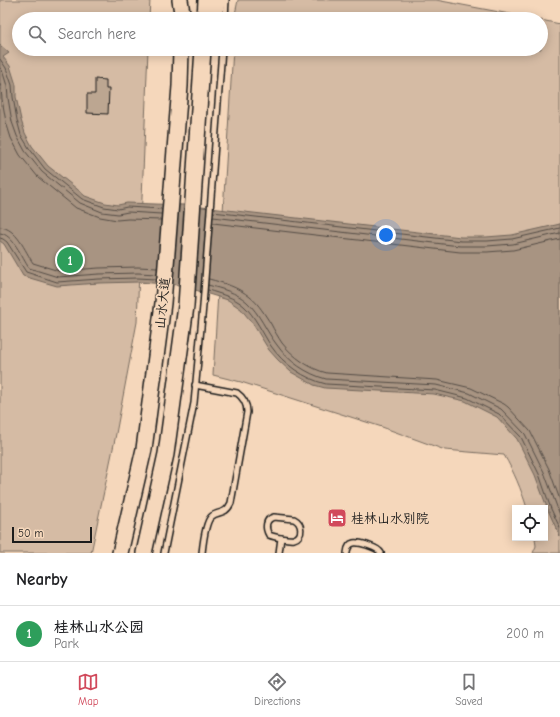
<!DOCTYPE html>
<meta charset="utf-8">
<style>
body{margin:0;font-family:"Comic Neue","LXGW WenKai TC",sans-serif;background:#f2f2f2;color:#202124}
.controls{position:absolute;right:12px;bottom:12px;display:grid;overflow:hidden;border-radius:0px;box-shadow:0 2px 10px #0003}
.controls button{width:36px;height:36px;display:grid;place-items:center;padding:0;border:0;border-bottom:1px solid #e0e0e0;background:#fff;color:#202124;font:20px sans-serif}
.scale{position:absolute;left:12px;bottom:10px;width:80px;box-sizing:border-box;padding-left:4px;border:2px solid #1c1c1c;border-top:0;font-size:11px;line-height:14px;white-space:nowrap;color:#1c1c1c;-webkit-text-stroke:3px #f5d7bb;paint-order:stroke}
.you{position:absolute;left:386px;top:235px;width:14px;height:14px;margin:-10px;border:3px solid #fff;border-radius:50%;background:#1a73e8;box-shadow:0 0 0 6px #1a73e833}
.badge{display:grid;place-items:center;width:26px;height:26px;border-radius:50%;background:#d1495b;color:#fff;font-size:13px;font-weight:700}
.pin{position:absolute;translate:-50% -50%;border:2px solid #fff;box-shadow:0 1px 4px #0006}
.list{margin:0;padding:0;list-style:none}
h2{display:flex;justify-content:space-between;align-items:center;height:52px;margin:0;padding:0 16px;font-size:17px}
h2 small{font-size:13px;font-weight:400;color:#757577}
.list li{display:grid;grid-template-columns:26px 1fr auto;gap:12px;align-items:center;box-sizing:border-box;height:56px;padding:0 16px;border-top:1px solid #e0e0e0}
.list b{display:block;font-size:15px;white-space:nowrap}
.list p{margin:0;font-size:13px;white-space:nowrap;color:#757577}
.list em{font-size:13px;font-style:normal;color:#757577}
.icon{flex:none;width:22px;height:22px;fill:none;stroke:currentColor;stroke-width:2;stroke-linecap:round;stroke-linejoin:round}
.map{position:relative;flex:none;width:560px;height:553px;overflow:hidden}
.search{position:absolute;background:#fff;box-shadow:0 2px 10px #0003;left:12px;right:12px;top:12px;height:44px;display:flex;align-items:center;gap:10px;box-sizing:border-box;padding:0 14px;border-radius:22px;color:#757577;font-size:15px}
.sheet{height:108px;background:#fff}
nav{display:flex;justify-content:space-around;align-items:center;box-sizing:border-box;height:56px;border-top:1px solid #e0e0e0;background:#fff;font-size:11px;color:#757577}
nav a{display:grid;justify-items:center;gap:2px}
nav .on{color:#d1495b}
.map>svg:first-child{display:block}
</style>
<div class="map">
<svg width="560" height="553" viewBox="0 0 560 553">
<rect width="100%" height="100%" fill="#f5d7bb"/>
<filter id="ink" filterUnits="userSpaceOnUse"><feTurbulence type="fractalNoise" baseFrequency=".025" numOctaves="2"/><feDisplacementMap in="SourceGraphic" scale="8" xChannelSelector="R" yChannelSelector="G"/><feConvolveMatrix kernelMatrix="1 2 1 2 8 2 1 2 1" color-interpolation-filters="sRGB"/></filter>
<g filter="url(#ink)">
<!-- green -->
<g fill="#d5bba4" stroke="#786c60">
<polygon points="0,0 150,0 149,19 19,19 19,49 148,49 137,322 115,439 91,553 0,553"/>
<polygon points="238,0 436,0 536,19 234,19"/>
<path d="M 541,20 L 560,24 L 560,553 L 533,553 L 536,546 L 535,538 L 545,538 L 545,508 L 527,508 C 521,489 514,472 504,455 L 445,450 L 382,427 L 241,382 L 213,375 L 233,49 L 541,49 Z"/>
</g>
<!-- water -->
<polygon fill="#a89482" stroke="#706459" points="0,45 9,53 3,57 10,66 16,85 16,97 21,120 25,133 32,146 48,166 77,189 85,196 105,203 118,205 127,203 184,205 461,237 486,237 512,235 560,224 560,537 548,510 535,475 517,439 497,417 465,401 434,394 325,388 314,385 291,372 278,360 269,350 253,324 241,309 228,300 179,285 138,282 99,283 57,286 23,276 4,244 0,241"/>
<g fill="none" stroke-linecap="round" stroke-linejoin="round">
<!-- shore -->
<g stroke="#544c45" stroke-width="1">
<polyline points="0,59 6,68 12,85 13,97 17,120 21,135 29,148 45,169 82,199 104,207 118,209 127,207 162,209"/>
<polyline points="0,68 2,70 7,86 8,98 12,122 17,136 25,151 42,172 80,203 102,212 118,214 128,212 161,214"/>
<polyline points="0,84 1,87 2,99 6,122 11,138 20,155 38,177 76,208 100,217 117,220 128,219 161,220"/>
<polyline points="213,212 461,241 487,241 512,239 560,228"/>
<polyline points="213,217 460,246 487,246 513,244 560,233"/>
<polyline points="213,223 460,252 487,252 513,250 560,239"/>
<path d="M 0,227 C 17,228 25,251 33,263 L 59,271 L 99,268 L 138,267 L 157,268"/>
<path d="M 0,233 C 13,234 22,258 29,268 L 58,277 L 99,274 L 138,273 L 157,274"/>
<polyline points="0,238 3,239 7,242 26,272 57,282 99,279 138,278 156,279"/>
<path d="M 209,279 C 224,283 238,287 250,297 C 259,304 265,315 271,324 C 274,330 278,337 282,343 C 293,357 310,369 327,373 L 437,380 L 471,388 L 504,404 L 508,407 L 530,431 L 549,469 L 560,500"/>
<path d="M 208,285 C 222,289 236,292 247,302 C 260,314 266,331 277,345 C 288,361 307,374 326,379 L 436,385 L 469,393 L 501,409 L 525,434 L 544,472 L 560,515"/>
<path d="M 208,290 C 220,294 234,297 244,306 C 255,316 263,334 271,346 C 283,364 305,379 326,384 L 435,390 L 467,398 L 499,414 L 521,437 L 539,474 L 551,509 L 560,528"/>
</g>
</g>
<!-- building -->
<polygon fill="#bca691" stroke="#1c1c1c" points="95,79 106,80 106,89 109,89 108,114 87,113 87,94 95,94"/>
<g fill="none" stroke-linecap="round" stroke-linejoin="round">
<defs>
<g id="service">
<polyline points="225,19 226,0"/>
<path d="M 195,385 L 237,393 C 244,398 247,404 247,412 L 231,503 C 225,516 218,510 211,517 C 205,523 203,544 202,553"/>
<path d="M 274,517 L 294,519 C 302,523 304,536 294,539 C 289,540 274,537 269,535 C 265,528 265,519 274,517 Z"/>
<polyline points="164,553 194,403 203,306 222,49"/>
<polyline points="279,553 281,538"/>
<path d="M 347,553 C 348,540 357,542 367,545 C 372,547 378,548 381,553"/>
</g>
<g id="primary">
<polyline points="180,0 183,19"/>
<polyline points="205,19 206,0"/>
<polyline points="212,19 218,0"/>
<polyline points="120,553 144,449 163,303 180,86 181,49"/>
<polyline points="144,553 166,454 186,306 203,49"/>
</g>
</defs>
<!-- service casing -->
<use href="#service" stroke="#1c1c1c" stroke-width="8"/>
<!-- primary casing -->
<use href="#primary" stroke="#1c1c1c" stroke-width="18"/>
<!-- service -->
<use href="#service" stroke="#f5d7bb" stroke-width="5"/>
<!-- primary -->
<use href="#primary" stroke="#f5d7bb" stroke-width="15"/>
</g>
</g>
<!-- icons -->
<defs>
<symbol id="hotel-square" viewBox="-11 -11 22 22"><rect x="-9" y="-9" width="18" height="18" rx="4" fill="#d1495b" stroke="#f5d7bb"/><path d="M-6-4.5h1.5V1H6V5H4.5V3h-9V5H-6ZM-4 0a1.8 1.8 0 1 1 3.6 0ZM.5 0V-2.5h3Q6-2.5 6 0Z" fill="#fff"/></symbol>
</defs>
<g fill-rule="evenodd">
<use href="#hotel-square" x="326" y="507" width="22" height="22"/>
</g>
<g text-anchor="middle" stroke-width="3.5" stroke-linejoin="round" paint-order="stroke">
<!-- street labels -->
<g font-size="13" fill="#1c1c1c" stroke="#f5d7bb">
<text transform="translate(162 303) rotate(-84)" y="5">山水大道</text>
</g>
<!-- poi labels -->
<g font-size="13" fill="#1c1c1c" stroke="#f5d7bb" text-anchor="start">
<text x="351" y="523">桂林山水别院</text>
</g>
</g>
</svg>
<div class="controls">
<button><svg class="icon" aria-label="locate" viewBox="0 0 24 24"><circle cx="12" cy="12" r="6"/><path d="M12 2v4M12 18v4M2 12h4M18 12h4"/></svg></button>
</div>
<div class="scale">50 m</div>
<div class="you"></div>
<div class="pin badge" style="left:70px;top:260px;background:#2e9e5b">1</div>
<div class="search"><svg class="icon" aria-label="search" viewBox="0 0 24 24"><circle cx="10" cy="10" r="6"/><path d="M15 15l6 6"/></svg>Search here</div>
</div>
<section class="sheet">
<h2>Nearby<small></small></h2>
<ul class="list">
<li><span class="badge" style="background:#2e9e5b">1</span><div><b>桂林山水公园</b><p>Park</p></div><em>200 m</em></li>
</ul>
</section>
<nav>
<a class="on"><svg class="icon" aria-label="map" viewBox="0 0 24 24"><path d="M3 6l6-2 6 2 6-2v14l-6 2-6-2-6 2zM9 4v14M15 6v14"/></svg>Map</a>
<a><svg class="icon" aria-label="directions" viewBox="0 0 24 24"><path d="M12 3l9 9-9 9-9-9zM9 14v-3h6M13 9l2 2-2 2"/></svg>Directions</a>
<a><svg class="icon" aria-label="saved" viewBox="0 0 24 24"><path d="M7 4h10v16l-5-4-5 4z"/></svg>Saved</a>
</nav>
